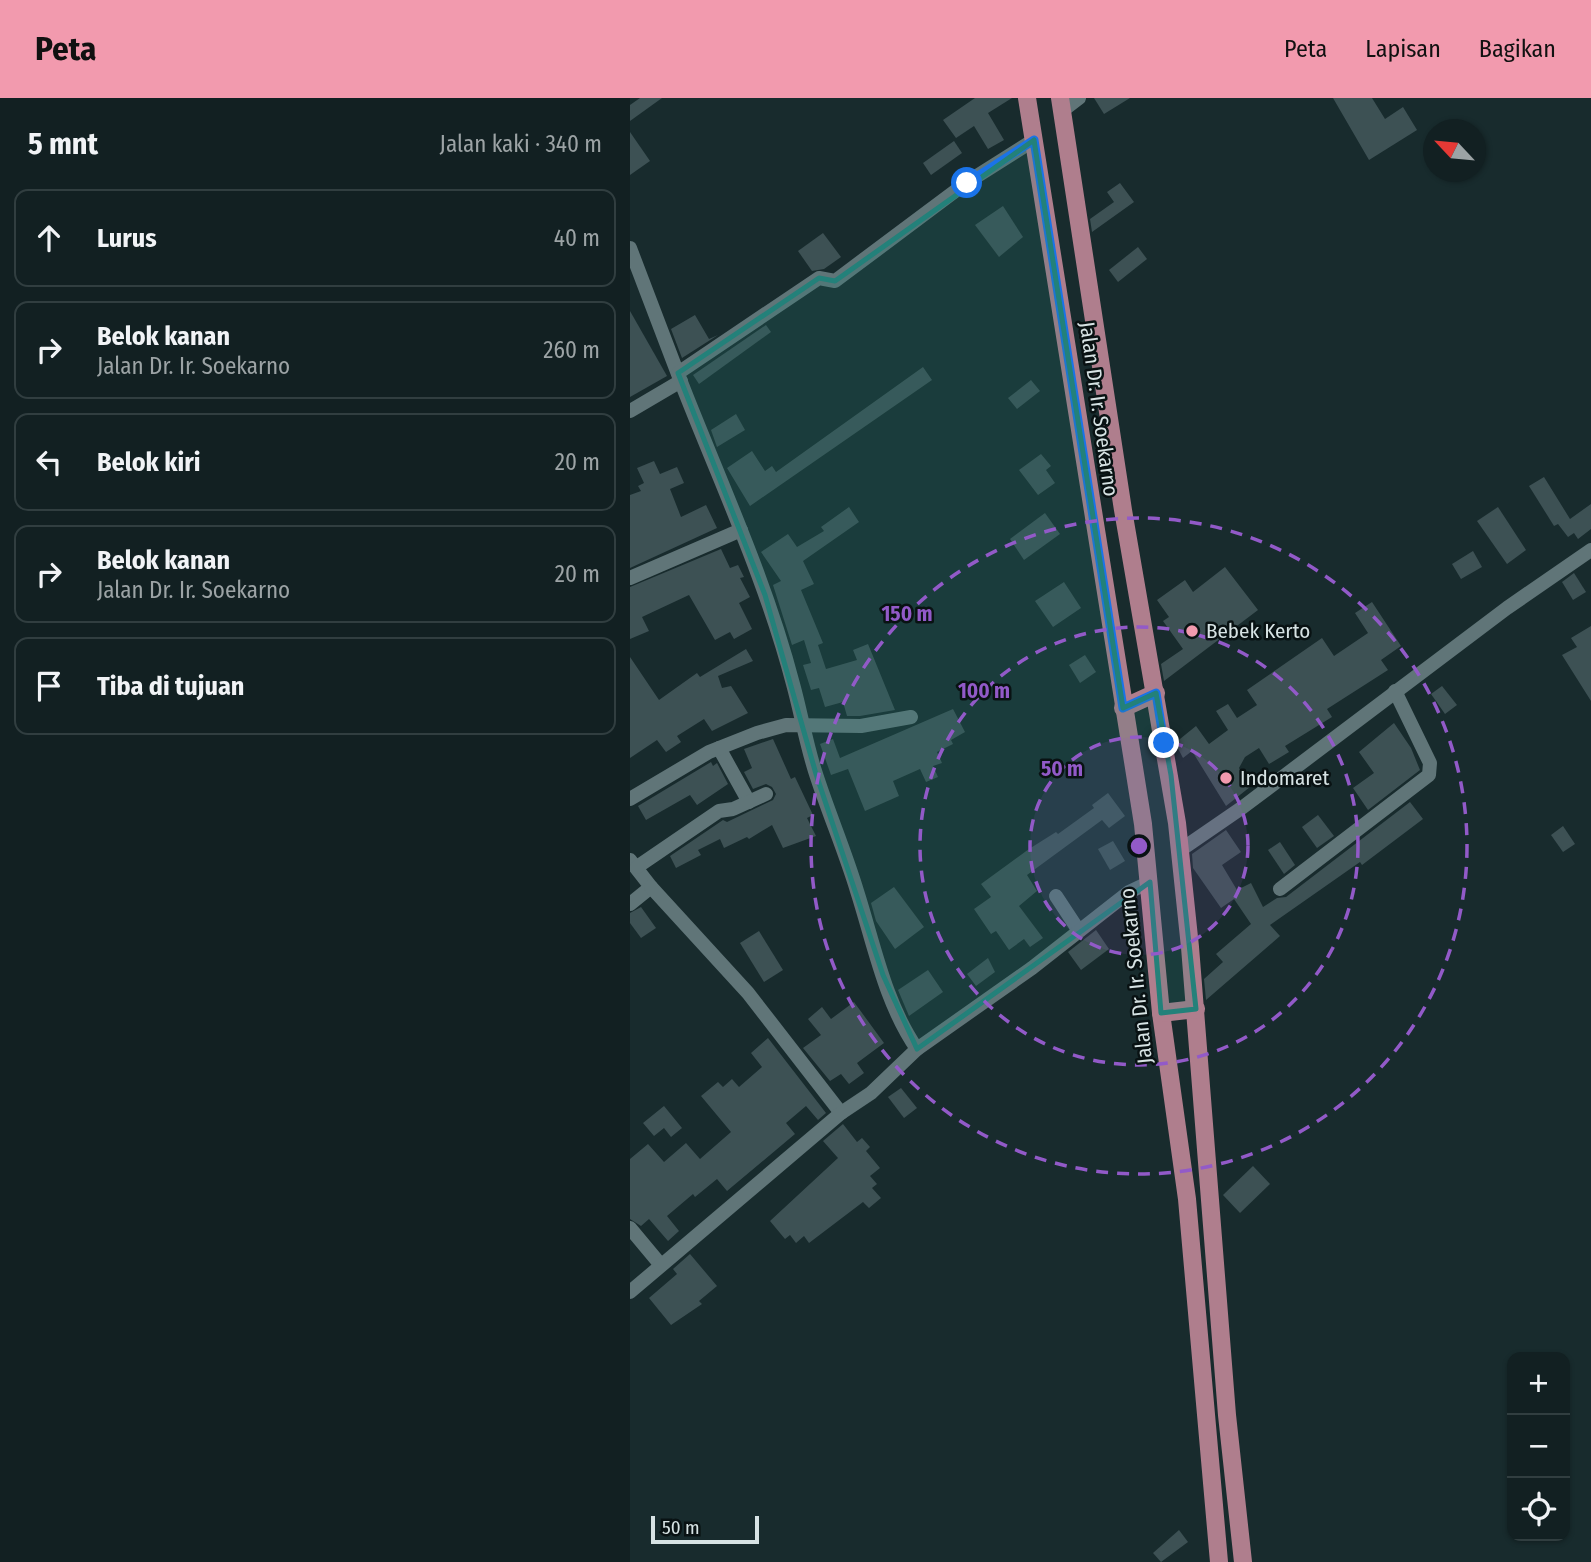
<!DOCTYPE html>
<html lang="id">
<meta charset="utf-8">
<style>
body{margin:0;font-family:"Fira Sans Condensed",sans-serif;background:#1b282a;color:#f1f3f6}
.controls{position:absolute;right:21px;bottom:21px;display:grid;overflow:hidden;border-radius:14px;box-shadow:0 2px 5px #0004}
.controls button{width:63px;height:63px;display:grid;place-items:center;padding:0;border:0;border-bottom:2px solid #313e40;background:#122022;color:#f1f3f6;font:35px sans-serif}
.compass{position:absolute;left:793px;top:21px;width:63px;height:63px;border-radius:50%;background:#122022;box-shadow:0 2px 5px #0004;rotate:296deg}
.scale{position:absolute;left:21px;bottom:18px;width:108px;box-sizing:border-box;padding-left:7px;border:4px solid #d7e3e4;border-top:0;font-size:19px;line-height:24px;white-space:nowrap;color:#d7e3e4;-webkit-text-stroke:5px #091213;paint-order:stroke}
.stop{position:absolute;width:21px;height:21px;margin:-16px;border:5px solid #1a73e8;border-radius:50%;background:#fff}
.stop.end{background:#1a73e8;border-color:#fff;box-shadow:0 2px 7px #0008}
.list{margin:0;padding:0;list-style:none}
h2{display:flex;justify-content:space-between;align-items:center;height:91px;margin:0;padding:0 28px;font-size:30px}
h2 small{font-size:23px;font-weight:400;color:#9ca3a5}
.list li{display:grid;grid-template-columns:46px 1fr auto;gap:21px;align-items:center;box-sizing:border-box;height:98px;margin:0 14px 14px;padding:0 14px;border:2px solid #313e40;border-radius:14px}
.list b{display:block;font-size:26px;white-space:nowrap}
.list p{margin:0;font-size:23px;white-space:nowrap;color:#9ca3a5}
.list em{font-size:23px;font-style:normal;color:#9ca3a5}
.icon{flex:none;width:38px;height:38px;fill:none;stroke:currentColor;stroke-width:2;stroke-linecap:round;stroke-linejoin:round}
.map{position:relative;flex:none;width:961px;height:1464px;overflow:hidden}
header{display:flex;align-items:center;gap:42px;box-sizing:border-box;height:98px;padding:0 35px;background:#f29aae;color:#111}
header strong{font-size:33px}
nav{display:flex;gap:38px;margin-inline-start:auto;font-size:24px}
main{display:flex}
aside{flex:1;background:#122022}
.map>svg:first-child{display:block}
</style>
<header>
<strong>Peta</strong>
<nav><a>Peta</a><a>Lapisan</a><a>Bagikan</a></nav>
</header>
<main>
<aside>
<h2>5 mnt<small>Jalan kaki · 340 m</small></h2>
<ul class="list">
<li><svg class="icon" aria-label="ahead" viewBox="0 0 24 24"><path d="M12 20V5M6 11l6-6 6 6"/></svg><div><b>Lurus</b></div><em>40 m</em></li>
<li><svg class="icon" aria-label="right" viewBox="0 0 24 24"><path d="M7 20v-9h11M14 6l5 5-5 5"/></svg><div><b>Belok kanan</b><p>Jalan Dr. Ir. Soekarno</p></div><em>260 m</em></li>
<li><svg class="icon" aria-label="left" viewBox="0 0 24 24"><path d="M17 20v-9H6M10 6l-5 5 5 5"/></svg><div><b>Belok kiri</b></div><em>20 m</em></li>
<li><svg class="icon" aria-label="right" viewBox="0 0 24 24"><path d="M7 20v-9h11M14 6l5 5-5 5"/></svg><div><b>Belok kanan</b><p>Jalan Dr. Ir. Soekarno</p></div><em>20 m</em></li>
<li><svg class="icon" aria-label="arrive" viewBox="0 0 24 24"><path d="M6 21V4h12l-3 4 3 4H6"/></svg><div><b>Tiba di tujuan</b></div></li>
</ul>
</aside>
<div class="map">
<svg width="961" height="1464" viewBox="0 0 961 1464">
<rect width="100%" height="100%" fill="#182b2d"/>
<!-- building -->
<g fill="#3d5154">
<polygon points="10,0 32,0 0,23 0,7"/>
<polygon points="345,0 382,0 358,15 374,42 358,51 344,28 326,40 313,22"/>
<polygon points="464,0 500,0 474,16"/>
<polygon points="703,0 742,0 755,21 773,9 787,32 739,62"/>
<polygon points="0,34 20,63 0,77"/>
<polygon points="324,43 332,55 301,77 293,65"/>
<polygon points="490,85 504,104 462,134 460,121 484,104 477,94"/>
<polygon points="373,108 393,139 369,159 345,127"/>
<polygon points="193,135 211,159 194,171 182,173 168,153"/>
<polygon points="508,149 517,161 488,184 479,172"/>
<polygon points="0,213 37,278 0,299"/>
<polygon points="65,217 79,241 88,237 52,260 41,231"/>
<polygon points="136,227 141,234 69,286 63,277"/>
<polygon points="293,269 302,282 120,408 97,370 122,353 135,373 142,368 146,374"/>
<polygon points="401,282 410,293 387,311 378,300"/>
<polygon points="106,316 115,332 87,349 81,332"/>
<polygon points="411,356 421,368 416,372 425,385 408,397 389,372"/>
<polygon points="24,363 30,376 47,369 54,385 40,391 51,419 76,407 87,430 0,470 0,397 11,393 8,388 14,385 7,370"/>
<polygon points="914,379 940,421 961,406 961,431 948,441 944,435 938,439 928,426 924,428 899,388"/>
<polygon points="219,409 229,424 173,463 184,486 171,492 193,545 188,547 196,571 227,562 223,552 238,546 265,612 230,618 217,618 213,604 195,609 189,590 181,592 173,567 181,565 174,542 162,547 143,487 151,483 131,454 158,436 167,449 194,433 191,429"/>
<polygon points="868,409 896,452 877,466 847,423"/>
<polygon points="415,415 430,436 394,462 380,441"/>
<polygon points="91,451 100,470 108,467 114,479 110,480 120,499 109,505 122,531 104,541 100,534 85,542 59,497 12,519 19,533 0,541 0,489"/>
<polygon points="843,453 852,469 831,481 822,466"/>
<polygon points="595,469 628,512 534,583 531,566 553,551 533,523 539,519 527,502 555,482 563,494"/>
<polygon points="944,475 956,494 943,502 932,484"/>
<polygon points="434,484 451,510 423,529 405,503"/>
<polygon points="742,504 771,548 751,562 758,572 697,611 702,619 655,648 659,654 639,666 629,650 615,659 609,670 620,689 596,708 562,653 553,660 545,645 566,628 579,646 598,632 586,613 598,606 607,620 627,607 617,592 692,540 704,558 738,535 725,515"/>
<polygon points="961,528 961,603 932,557 947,549 941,540"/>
<polygon points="116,551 123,563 88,578 92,590 101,588 118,615 82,633 74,621 47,638 51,644 36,654 27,642 0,660 0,559 29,602 67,575 70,579"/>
<polygon points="455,557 466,574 450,585 439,567"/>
<polygon points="812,588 827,607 815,616 801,596"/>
<polygon points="323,611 335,634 321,642 323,646 307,654 312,665 303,668 308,679 296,684 290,671 263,683 269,698 235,713 218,671 201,677 190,646 203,641 210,660"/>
<polygon points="764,625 781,650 790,672 738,712 723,690 744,675 729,654"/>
<polygon points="143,641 161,681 165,679 183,717 177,720 186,738 153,750 142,727 119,741 117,739 94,750 90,741 68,752 71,757 46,770 40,758 93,722 97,724 143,702 146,696 142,689 136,686 123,691 114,674 122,670 114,651"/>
<polygon points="81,664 83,668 87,665 98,686 67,707 60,697 16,722 8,708"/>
<polygon points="478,695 495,718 479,730 472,722 397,777 407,793 389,808 413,840 400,849 394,841 379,852 366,833 361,836 344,811 361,799 351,786 399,751 426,734 428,736 464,710 462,707"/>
<polygon points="780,704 793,721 732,767 730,764 640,827 650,838 576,902 574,881 593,864 586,856 621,826 604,801 591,810 563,770 562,756 596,732 611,754 592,767 607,792 621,785 633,809 647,800 656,799"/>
<polygon points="688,717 704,738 687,750 672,729"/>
<polygon points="933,728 945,746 933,754 921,737"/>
<polygon points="483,743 495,763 480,772 468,751"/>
<polygon points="650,744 665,767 654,776 638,752"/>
<polygon points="264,789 294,829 265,851 246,823 241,805"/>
<polygon points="11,809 26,830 11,840 0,825 0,815"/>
<polygon points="466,832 479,851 451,872 438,854"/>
<polygon points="129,833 153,872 134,884 110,845"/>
<polygon points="358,860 365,874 346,888 337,876"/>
<polygon points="298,872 313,894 279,918 268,892"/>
<polygon points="224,904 254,945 227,965 234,975 219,986 211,976 200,983 173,950 191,937 178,921 192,909 201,921"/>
<polygon points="138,940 196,1015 188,1022 176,1008 156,1025 165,1036 97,1093 87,1081 65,1099 63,1096 37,1118 49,1133 38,1143 19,1121 11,1128 0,1121 0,1061 18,1046 34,1064 56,1045 70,1061 101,1034 71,998 88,984 93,989 102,981 109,989 132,969 121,955"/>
<polygon points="271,990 287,1010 274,1020 258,999"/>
<polygon points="34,1008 52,1030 41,1039 34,1030 24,1038 13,1025"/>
<polygon points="213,1026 227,1044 232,1040 240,1049 236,1053 250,1070 240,1078 247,1086 242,1090 251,1100 239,1110 233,1104 179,1145 174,1138 166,1145 160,1137 155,1141 140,1123 208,1060 193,1043"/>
<polygon points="623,1068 640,1086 610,1115 593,1097"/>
<polygon points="60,1156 87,1188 69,1203 72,1206 41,1227 19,1200 47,1176 43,1171"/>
<polygon points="549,1432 558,1444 531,1464 523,1455"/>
</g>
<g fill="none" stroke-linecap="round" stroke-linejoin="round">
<!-- minor -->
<g stroke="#607578" stroke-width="14">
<polyline points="432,13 449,0"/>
<path d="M 0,150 C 17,194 34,239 51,284 C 90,384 136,482 163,586 C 171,615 176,645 185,673 C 198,714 215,753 227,793 C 244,846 255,905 287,951"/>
<polyline points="48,275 189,180 205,183 336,85 404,42"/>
<polyline points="0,313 51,283"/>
<polyline points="0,480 111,432"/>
<polyline points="89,650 119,704"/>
<polyline points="0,701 79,654 127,635 156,627 231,628 281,619"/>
<polyline points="549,753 613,709 877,510 961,452"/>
<polyline points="0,762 21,789 0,806"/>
<polyline points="7,769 89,713 103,711 136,696"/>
<polyline points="21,789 118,895 211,1015"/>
<polyline points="650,791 799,677 800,665 765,593"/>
<polyline points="426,798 449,833"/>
<polyline points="0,1130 30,1166"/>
<polyline points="0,1194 211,1015 241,995 287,951 402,870 499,794 520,784"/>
</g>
<!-- major -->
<g stroke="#af7e8d" stroke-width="18">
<polyline points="397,0 513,726 531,915 557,1101 589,1464"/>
<polyline points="430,0 493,412 547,725 560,849 597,1317 613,1464"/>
<polyline points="493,610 526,595"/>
<polyline points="531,915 566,911"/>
</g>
</g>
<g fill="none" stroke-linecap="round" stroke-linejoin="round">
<!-- route -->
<polyline stroke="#1a73e8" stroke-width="9" points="337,85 404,42 493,610 526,595 534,645"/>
</g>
<!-- marked area -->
<path fill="#23817a" fill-opacity="0.2" stroke="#23817a" stroke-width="5" stroke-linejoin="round" d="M 404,42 L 493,610 L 526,595 L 541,677 L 566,911 L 531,915 L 520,784 L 287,951 L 253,877 L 186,676 L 135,497 L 48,275 L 189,180 L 205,183 Z"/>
<!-- distance rings -->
<circle cx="509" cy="748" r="109" fill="#925ac8" fill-opacity=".12"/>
<g fill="none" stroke="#925ac8" stroke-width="3.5" stroke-dasharray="12 9">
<circle cx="509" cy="748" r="109"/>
<circle cx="509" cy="748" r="219"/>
<circle cx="509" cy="748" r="328"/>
</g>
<!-- markers -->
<g fill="#f29aae" stroke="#091213" stroke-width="2.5">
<circle cx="562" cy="533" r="7"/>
<circle cx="596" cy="680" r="7"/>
</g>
<g text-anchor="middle" stroke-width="5" stroke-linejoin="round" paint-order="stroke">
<!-- street labels -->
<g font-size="21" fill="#d7e3e4" stroke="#091213">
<text transform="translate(469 311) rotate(82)" y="7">Jalan Dr. Ir. Soekarno</text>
<text transform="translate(506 878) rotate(-96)" y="7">Jalan Dr. Ir. Soekarno</text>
</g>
<!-- poi labels -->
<g font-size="21" fill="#d7e3e4" stroke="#091213" text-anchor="start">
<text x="576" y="540">Bebek Kerto</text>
<text x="610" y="687">Indomaret</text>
</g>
</g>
<circle cx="509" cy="748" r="10" fill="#925ac8" stroke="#091213" stroke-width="3.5"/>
<g font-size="21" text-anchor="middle" font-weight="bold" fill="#925ac8" stroke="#091213" stroke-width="5" stroke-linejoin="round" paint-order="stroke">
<text x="277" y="523">150 m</text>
<text x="354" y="600">100 m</text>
<text x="432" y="678">50 m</text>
</g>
</svg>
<div class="controls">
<button>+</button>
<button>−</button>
<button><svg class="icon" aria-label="locate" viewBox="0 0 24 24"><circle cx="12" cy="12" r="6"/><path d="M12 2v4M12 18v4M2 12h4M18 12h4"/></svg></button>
</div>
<svg class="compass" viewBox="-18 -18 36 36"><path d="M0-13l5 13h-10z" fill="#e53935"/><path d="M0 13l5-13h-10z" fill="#9ca3a5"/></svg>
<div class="scale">50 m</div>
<div class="stop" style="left:337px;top:85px"></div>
<div class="stop end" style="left:534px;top:645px"></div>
</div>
</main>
